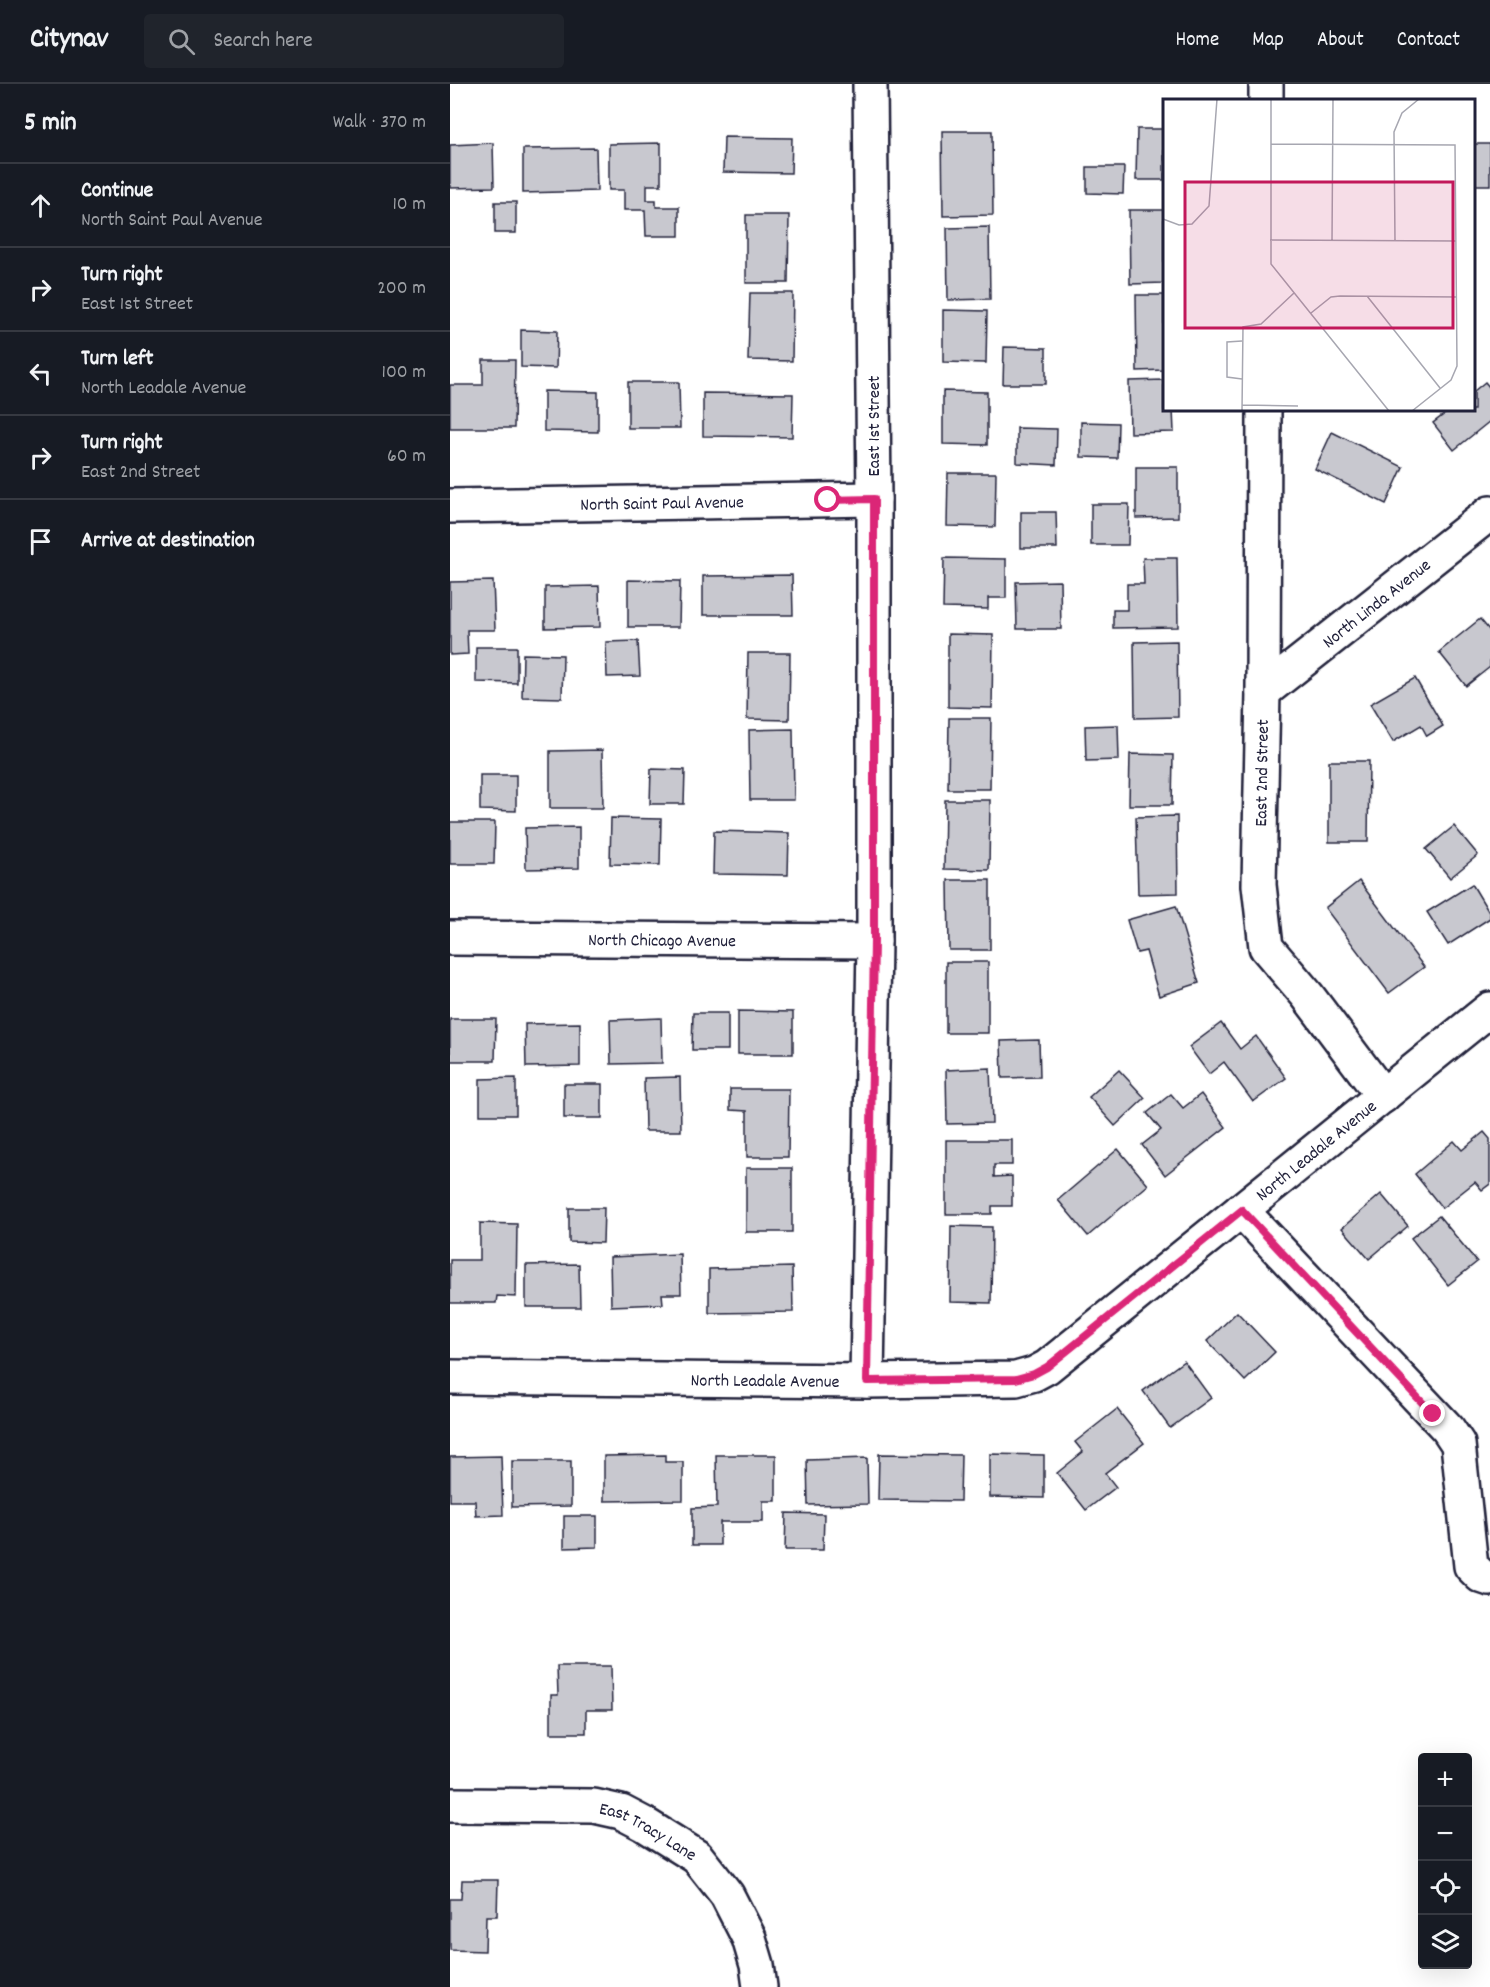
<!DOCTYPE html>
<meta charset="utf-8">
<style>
body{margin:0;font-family:Dekko,sans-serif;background:#20242c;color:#f1f3f6}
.controls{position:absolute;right:18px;bottom:18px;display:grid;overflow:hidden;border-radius:6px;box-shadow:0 6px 24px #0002}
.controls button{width:54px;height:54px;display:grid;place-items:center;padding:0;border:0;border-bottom:2px solid #363941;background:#171b24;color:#f1f3f6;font:30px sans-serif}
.stop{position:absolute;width:18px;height:18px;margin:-14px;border:4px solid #db2777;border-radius:50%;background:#fff}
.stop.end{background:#db2777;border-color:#fff;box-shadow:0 2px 6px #0008}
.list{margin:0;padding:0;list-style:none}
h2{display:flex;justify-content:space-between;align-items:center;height:78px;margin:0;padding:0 24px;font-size:26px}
h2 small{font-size:20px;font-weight:400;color:#9ea1a6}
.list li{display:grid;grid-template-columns:39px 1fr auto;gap:18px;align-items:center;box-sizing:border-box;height:84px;padding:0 24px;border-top:2px solid #363941}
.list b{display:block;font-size:22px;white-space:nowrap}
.list p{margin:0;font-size:20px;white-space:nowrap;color:#9ea1a6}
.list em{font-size:20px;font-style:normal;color:#9ea1a6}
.icon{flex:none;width:33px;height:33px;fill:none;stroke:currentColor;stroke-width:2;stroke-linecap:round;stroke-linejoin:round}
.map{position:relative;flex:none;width:1040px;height:1903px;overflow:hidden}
header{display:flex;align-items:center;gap:36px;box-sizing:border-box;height:84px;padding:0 30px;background:#171b24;border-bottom:2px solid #363941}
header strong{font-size:28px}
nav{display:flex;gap:33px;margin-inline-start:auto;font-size:21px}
.search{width:420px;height:54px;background:#20242c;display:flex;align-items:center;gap:15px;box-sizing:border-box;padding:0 21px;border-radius:6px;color:#9ea1a6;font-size:22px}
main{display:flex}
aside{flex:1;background:#171b24}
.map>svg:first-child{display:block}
</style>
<header>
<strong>Citynav</strong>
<div class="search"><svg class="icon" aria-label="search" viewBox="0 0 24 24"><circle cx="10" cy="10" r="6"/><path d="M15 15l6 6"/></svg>Search here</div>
<nav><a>Home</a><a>Map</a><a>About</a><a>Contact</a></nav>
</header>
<main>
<aside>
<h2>5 min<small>Walk · 370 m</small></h2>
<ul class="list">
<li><svg class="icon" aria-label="ahead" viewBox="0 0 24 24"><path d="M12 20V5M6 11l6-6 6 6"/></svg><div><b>Continue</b><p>North Saint Paul Avenue</p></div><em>10 m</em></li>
<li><svg class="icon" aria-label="right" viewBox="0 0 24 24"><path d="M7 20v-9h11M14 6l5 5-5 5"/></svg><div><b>Turn right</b><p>East 1st Street</p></div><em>200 m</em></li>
<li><svg class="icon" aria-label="left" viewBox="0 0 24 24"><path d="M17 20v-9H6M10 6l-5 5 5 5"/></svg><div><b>Turn left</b><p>North Leadale Avenue</p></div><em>100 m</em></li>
<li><svg class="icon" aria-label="right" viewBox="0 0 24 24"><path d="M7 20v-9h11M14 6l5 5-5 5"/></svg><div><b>Turn right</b><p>East 2nd Street</p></div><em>60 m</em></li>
<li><svg class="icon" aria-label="arrive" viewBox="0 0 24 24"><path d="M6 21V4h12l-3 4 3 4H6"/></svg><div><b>Arrive at destination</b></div></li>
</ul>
</aside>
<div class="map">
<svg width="1040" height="1903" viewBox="0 0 1040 1903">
<rect width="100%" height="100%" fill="#fff"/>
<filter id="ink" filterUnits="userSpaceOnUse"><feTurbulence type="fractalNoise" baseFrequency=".0167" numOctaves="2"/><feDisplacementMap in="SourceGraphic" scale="12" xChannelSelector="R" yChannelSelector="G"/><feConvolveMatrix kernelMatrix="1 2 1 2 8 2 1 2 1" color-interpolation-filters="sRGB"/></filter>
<g filter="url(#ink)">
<!-- building -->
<g fill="#c8c8cf" stroke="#22223b" stroke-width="1.5">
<polygon points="687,45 714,45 714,96 686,96"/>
<polygon points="492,47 542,47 543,131 493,132"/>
<polygon points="274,53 342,54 341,89 273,88"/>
<polygon points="43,59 44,103 0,104 0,61"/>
<polygon points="211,59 211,101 197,101 197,116 206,116 206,123 229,123 229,152 196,152 195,126 174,126 174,106 159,106 159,60"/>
<rect x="1024" y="60" width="16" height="41"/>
<polygon points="146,64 147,107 73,109 73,65"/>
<polygon points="637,83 674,83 673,110 637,109"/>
<rect x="45" y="118" width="21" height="31"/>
<polygon points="679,126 714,126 714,199 680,200"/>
<polygon points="296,131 339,131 338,199 296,199"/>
<polygon points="539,143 540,215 498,216 497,144"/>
<polygon points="300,209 343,209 342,277 298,276"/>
<polygon points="686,211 714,211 714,286 687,287"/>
<polygon points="493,226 537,227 536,279 493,278"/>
<polygon points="71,246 107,247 106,284 71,283"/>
<polygon points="554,263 596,264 596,300 553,300"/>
<polygon points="33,276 65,276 64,344 0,344 0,301 33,301"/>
<polygon points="714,296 714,326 723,326 724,348 680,349 679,297"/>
<polygon points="178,298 229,298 230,344 178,344"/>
<polygon points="1035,298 1040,304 1040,337 1004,366 983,339 1000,326 1024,326 1024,307"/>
<polygon points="94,307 148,308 148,348 94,347"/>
<polygon points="493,307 537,308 537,361 493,360"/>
<polygon points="253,309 343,310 342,353 253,352"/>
<polygon points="631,338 668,339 667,374 631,373"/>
<polygon points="567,344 607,345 606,381 567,379"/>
<polygon points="882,348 953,383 936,420 865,385"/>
<polygon points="686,383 728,383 728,433 686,434"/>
<polygon points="498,389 546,389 545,443 497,442"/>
<polygon points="641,420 679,420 678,461 641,461"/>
<polygon points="571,428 606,428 607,464 571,464"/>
<polygon points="494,474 556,475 556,514 538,514 538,525 493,524"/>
<polygon points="693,474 727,474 728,543 663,544 663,526 677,526 677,500 694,500"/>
<polygon points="342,491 343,531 253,531 253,492"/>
<polygon points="178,496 230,497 229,543 178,543"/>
<polygon points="43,497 45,546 17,546 18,570 0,571 0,498"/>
<polygon points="610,497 611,545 567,545 566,498"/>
<polygon points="149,502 150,543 95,544 95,503"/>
<polygon points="1030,535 1040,547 1040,583 1016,602 989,568"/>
<polygon points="498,550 543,551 542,624 498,623"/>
<polygon points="188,557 190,592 157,593 156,558"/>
<polygon points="727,557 728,633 685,634 684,558"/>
<polygon points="26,563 67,563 67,599 26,598"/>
<polygon points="298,569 340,569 339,636 297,635"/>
<polygon points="73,570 113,571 112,614 72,613"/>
<polygon points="965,594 993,642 977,652 971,641 943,658 920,620"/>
<polygon points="499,634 541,634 540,705 498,705"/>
<polygon points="668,641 669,676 636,677 635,642"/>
<polygon points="343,645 344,716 300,716 299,646"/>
<polygon points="152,666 153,724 100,724 100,667"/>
<polygon points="680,670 723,671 722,721 679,721"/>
<polygon points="879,677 919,677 918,758 879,758"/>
<polygon points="201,685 235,686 234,720 200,720"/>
<polygon points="30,691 66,691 66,727 30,726"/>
<polygon points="495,716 540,716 539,786 494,785"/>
<polygon points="727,732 728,809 688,810 686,733"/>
<polygon points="161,734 211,735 210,781 160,780"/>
<polygon points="0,738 45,738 44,780 0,780"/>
<polygon points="1004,742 1028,771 1000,794 976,765"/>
<polygon points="129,743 129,784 76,785 75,744"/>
<polygon points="264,747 339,749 338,791 263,790"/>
<polygon points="498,796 540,796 540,866 499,866"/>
<polygon points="909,797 974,883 939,909 875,824"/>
<polygon points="1022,800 1040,830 1040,834 998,861 977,828"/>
<polygon points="726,822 749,899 709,912 696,867 687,869 677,836"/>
<rect x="496" y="878" width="42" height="71"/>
<polygon points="288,927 343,928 343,970 288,970"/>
<polygon points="243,929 278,929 278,966 242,966"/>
<polygon points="211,934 212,979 161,980 160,936"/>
<polygon points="0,935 46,935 45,977 0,977"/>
<polygon points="130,939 130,982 76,983 75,940"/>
<polygon points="771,939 790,965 806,952 836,994 803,1018 774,978 759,990 739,963"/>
<polygon points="589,956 590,993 552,994 551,957"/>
<polygon points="540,984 542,1039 497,1040 496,986"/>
<polygon points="669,986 695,1014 665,1042 639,1013"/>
<polygon points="230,993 231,1047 195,1047 194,994"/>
<polygon points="66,994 66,1031 30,1031 30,995"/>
<rect x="114" y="1000" width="38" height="34"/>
<polygon points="280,1005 339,1005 338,1073 297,1073 297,1027 280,1026"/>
<polygon points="721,1010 733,1024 751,1010 776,1043 715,1091 692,1061 711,1046 697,1029"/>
<polygon points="1034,1048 1040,1055 1040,1100 1032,1106 1025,1098 992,1124 965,1090 1004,1057 1012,1066"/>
<polygon points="496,1056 562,1056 562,1081 544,1081 544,1093 562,1092 562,1122 542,1122 542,1130 496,1130"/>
<polygon points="668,1065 698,1101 638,1152 608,1116"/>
<rect x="296" y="1084" width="46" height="64"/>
<polygon points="931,1110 958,1142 919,1175 892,1144"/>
<polygon points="119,1124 154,1124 153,1159 119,1158"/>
<polygon points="989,1132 1027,1178 998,1201 961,1154"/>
<polygon points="30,1139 67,1140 66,1213 47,1212 46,1219 0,1219 0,1176 30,1176"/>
<polygon points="501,1142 542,1143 541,1219 500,1218"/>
<polygon points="230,1170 231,1210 212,1210 213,1220 161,1222 160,1173"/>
<polygon points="129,1180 130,1223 76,1223 76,1181"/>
<polygon points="342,1183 343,1228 259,1229 259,1185"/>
<polygon points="787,1228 825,1268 795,1297 757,1257"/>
<polygon points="734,1277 761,1314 720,1344 693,1307"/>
<polygon points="667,1325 694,1359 655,1389 666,1403 636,1426 607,1389 633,1368 625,1358"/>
<polygon points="429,1370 511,1371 510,1417 428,1416"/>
<polygon points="540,1370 594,1371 594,1414 540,1413"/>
<polygon points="215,1371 215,1378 233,1378 233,1416 154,1417 154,1372"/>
<polygon points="266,1371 326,1371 326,1417 313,1417 313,1438 270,1438 270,1461 242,1461 242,1424 267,1423"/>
<polygon points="51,1372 53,1431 26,1432 25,1417 0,1417 0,1373"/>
<polygon points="417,1374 418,1420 358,1421 357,1376"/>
<polygon points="62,1377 121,1377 121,1422 62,1423"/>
<polygon points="336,1429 374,1430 373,1466 335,1466"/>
<polygon points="114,1432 147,1432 147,1463 114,1464"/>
<polygon points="107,1582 161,1582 162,1626 136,1626 136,1649 101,1649 101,1611 108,1611"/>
<polygon points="12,1796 48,1796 47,1832 36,1832 35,1867 0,1866 0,1815 11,1815"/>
</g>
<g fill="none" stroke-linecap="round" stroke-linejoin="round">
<defs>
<g id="minor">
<polyline points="816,16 816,0"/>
<polyline points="814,326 813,608 809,801 816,863 857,911 933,1012"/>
<path id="s1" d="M 0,422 L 424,415"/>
<path id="s2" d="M 813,608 L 1040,429"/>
<path id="s3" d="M 0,854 L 424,857"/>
<polyline points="791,1126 998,1345 1008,1360 1021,1482 1031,1492 1040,1495"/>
<path id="s4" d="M 0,1293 L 417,1297 L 566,1295 L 584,1290 L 597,1283 L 1040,925"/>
<polyline points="417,1297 424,857 424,415 420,0"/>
<path id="s5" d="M 0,1721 L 144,1722 L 171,1728 L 194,1740 L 247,1773 L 277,1811 L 299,1854 L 307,1881 L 310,1903"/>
</g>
</defs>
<!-- minor casing -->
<use href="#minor" stroke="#22223b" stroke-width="38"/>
<!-- minor -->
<use href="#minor" stroke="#fff" stroke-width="33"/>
</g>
</g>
<g fill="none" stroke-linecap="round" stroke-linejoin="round" filter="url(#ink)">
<!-- route -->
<polyline stroke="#db2777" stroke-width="8" points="378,416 424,415 424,857 417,1297 566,1295 584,1290 597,1283 792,1126 983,1330"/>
</g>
<g text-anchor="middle" stroke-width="4.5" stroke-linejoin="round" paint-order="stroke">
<!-- street labels -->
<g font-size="18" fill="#22223b" stroke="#fff">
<text transform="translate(423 342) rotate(-90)" y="6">East 1st Street</text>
<text dy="6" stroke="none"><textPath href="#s1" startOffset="212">North Saint Paul Avenue</textPath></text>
<text dy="6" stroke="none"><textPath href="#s2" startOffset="144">North Linda Avenue</textPath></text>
<text transform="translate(811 689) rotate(-89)" y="6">East 2nd Street</text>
<text dy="6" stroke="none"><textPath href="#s3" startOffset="212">North Chicago Avenue</textPath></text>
<text dy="6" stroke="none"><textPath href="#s4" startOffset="945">North Leadale Avenue</textPath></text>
<text dy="6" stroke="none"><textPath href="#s4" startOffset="315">North Leadale Avenue</textPath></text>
<text dy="6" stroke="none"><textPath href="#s5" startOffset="204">East Tracy Lane</textPath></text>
</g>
</g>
<!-- overview -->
<g transform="translate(713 15)">
<rect width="312" height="312" fill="#fff"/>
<path fill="none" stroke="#a7a7b1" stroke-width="1.5" d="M 108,0 L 108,165 L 226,312M 108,45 L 292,46 L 294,267 L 288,281 L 249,312M 0,120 L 16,126 L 29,125 L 46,107 L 54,0M 107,141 L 293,142M 169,142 L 170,0M 232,142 L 231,33 L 239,14 L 256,0M 204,197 L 277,289M 148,214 L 168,198 L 177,197 L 294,198M 79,242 L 64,243 L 64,278 L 79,280M 79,306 L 135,307M 79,312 L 80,228 L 98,225 L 131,194"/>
<path fill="#c2185b" fill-opacity="0.15" stroke="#c2185b" stroke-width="3" d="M 22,83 L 290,83 L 290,229 L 22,229 Z"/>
<rect width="312" height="312" fill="none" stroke="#22223b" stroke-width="3"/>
</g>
</svg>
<div class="controls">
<button>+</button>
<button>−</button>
<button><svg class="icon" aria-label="locate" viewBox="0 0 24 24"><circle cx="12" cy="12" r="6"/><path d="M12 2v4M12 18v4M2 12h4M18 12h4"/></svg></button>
<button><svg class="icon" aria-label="layers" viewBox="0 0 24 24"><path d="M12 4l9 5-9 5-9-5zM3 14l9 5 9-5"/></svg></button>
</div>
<div class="stop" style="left:378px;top:416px"></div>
<div class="stop end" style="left:983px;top:1330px"></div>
</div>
</main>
